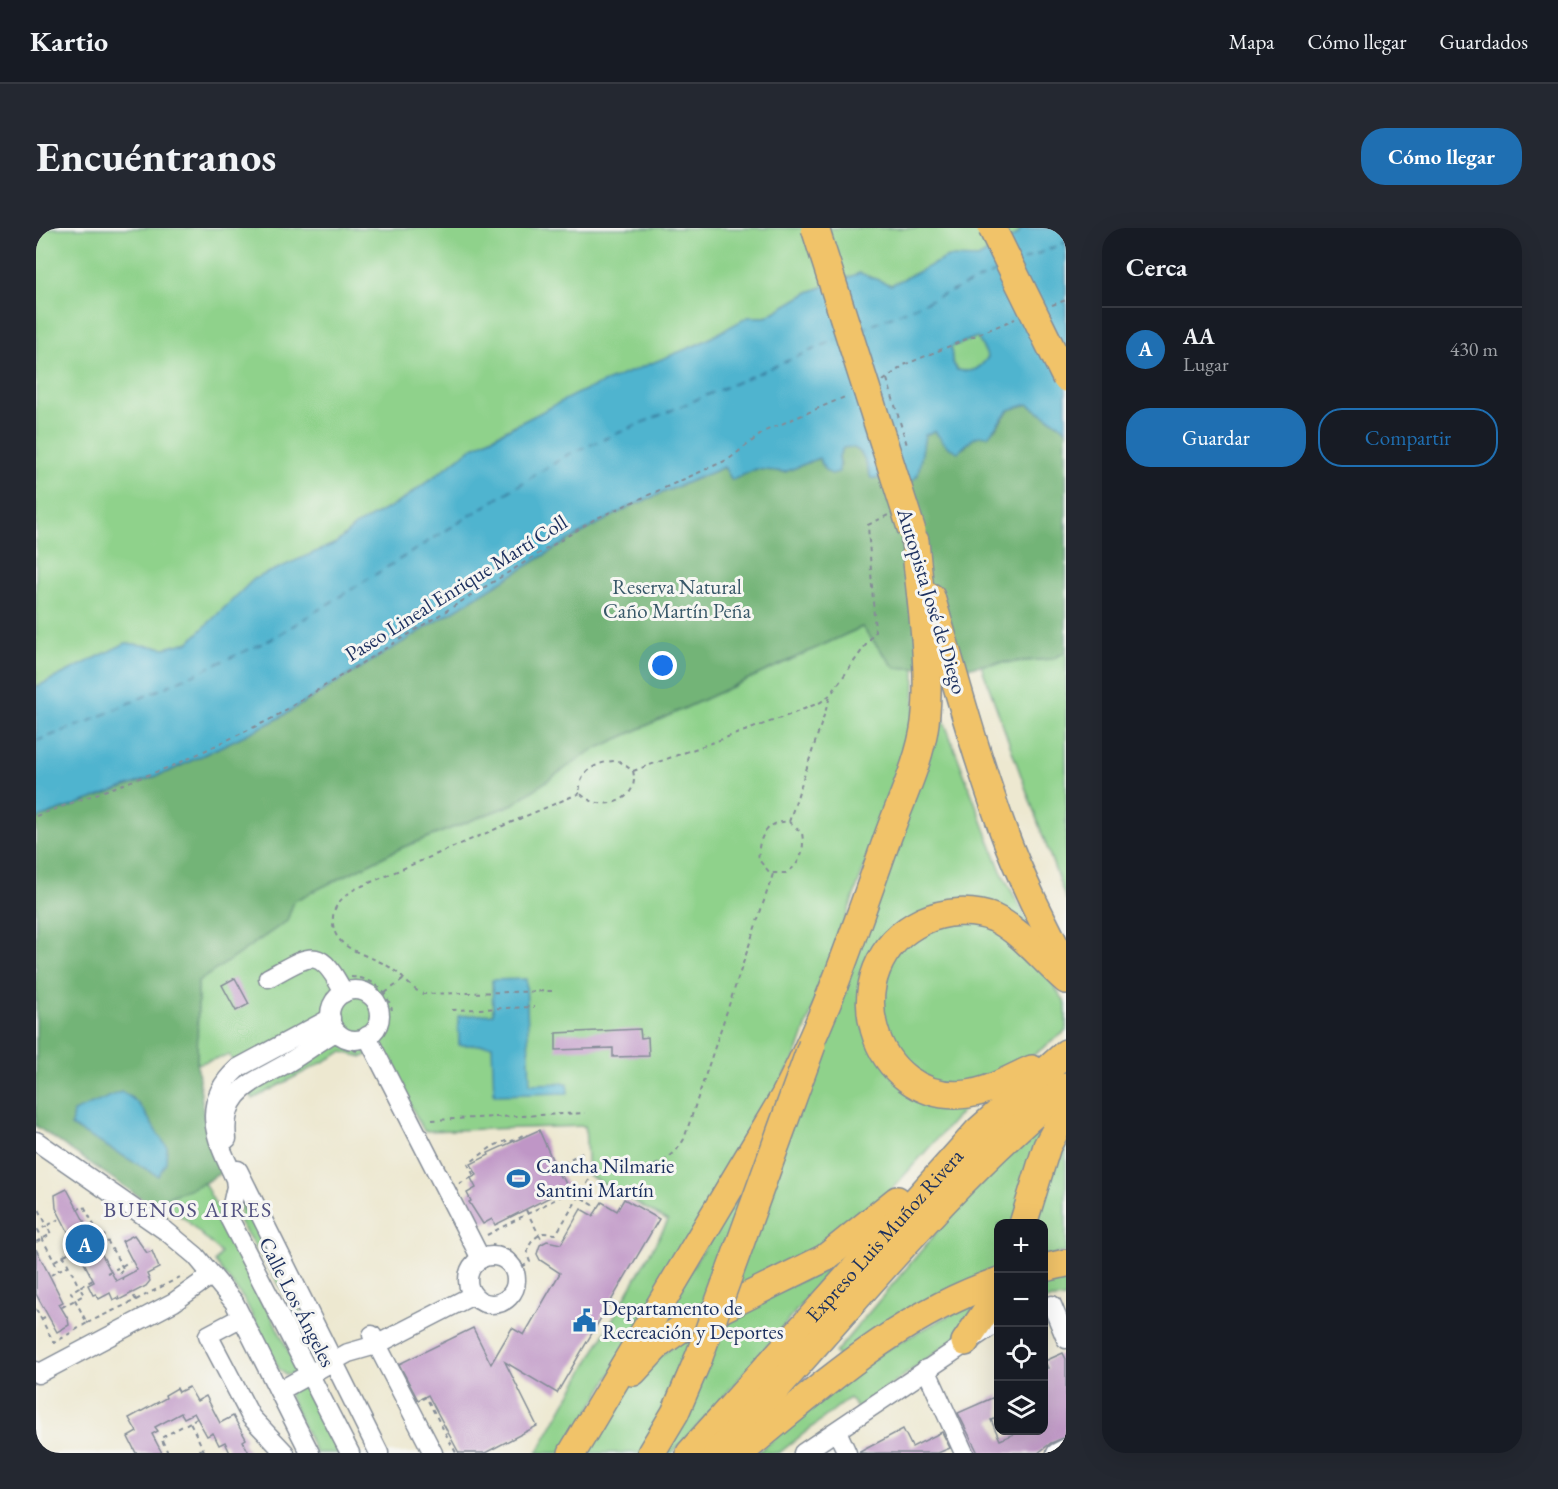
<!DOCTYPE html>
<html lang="es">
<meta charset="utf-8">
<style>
body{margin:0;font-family:"EB Garamond",serif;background:#242831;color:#f1f3f6}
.controls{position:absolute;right:18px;bottom:18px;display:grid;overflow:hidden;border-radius:12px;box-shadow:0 6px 24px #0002}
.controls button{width:54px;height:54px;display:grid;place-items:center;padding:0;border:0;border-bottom:2px solid #363941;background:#171b24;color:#f1f3f6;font:30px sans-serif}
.you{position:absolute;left:627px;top:438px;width:21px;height:21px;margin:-15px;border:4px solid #fff;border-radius:50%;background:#1a73e8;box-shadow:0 0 0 9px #1a73e833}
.badge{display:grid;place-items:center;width:39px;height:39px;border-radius:50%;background:#1f6fb2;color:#fff;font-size:20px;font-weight:700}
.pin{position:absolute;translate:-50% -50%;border:3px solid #fff;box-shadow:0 2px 6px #0006}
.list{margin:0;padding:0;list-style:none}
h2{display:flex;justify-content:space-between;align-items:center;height:78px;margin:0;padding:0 24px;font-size:26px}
h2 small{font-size:20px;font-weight:400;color:#9ea1a6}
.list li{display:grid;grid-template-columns:39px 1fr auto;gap:18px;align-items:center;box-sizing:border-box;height:84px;padding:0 24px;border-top:2px solid #363941}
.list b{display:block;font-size:22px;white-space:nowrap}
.list p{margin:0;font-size:20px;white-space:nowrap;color:#9ea1a6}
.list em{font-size:20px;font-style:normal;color:#9ea1a6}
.actions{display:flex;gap:12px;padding:18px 24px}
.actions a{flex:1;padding:14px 0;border:2px solid #1f6fb2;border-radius:24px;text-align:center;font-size:21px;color:#1f6fb2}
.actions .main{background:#1f6fb2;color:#fff}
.icon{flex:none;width:33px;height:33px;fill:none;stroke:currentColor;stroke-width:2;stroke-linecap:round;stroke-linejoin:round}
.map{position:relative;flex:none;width:1030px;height:1225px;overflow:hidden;border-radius:24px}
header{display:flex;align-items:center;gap:36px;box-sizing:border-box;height:84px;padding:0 30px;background:#171b24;border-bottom:2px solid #363941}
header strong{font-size:28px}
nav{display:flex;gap:33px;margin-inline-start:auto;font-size:21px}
.intro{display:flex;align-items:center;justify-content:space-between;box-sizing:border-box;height:144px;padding:0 36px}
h1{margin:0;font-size:42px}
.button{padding:15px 27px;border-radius:24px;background:#1f6fb2;color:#fff;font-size:21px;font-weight:700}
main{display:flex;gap:36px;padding:0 36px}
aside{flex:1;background:#171b24;border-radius:24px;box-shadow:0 6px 24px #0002}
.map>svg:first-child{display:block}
</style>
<header>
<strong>Kartio</strong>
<nav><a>Mapa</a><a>Cómo llegar</a><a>Guardados</a></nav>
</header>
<div class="intro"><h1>Encuéntranos</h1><a class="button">Cómo llegar</a></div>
<main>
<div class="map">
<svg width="1030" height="1225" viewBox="0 0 1030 1225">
<rect width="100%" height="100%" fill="#f6f6f2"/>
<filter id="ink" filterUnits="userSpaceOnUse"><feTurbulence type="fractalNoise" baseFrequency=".0167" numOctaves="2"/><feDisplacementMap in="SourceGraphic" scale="12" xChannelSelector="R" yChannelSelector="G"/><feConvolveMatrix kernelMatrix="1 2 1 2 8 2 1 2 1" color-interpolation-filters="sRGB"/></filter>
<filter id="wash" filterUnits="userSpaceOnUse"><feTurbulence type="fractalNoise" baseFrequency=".008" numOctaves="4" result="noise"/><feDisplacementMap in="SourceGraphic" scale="24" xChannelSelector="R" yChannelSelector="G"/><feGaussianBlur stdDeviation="1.35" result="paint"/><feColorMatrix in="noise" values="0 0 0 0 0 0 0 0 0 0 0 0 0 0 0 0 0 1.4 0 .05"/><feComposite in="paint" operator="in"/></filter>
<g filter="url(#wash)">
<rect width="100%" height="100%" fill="#ede8d0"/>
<!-- green -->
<g fill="#8fd28b" stroke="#558074" stroke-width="1.5">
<polygon points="0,0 986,0 981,7 942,31 912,29 855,57 824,45 773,64 730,89 712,89 687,105 481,196 438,219 365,273 319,298 300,315 267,331 170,399 153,414 129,420 90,415 0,459"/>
<path d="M 941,109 L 952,129 C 943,142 937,145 922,142 L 916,133 L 915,119 Z"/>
<polygon points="826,399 859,440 879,438 878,503 758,832 529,1225 501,1225 632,993 552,947 549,898 388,903 344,820 327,829 306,824 217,871 193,827 161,836 162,754 257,673 365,620 477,576 553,524"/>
<polygon points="1030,424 1030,672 945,437 1016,431"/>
<polygon points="905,485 965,643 995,699 988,704 1002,734 1030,776 1030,803 935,873 819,1002 693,1070 902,487"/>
<polygon points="1016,885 981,995 963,996 962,1042 806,1131 799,1125 926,974"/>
<polygon points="1030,889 1030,1024 1008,1029 1008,996 994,996"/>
<polygon points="719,941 674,1077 623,1109 621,1094"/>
<polygon points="168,955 200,1014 261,1141 256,1146 250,1147 243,1141 209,1073 179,1034 185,1025 148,990 129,979 124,987 114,976"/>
<polygon points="205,970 208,972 285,1125 279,1123 244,1058 204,995"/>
<path d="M 796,1039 C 744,1102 693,1166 636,1225 L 620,1225 L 688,1085 Z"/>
<polygon points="1030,1043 1030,1070 1008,1072 1008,1049"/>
<polygon points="954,1065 917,1112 822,1181 813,1170 743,1225 721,1225 844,1125"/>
<polygon points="664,1097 607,1225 551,1225 600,1147"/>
<polygon points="265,1158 271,1160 304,1225 280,1225 253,1168 254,1163"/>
</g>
<!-- forest -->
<path fill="#73b477" stroke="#47726a" stroke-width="1.5" d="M 992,176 L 1030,201 L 1030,424 L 1016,431 L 957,435 L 929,440 L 859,440 L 826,399 L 553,524 L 477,576 L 365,620 L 258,673 L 251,693 L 162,754 L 161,836 L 171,909 L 186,944 L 168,955 L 114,976 L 0,898 L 0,591 L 134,543 L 238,493 L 533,312 L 593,279 L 688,239 L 696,252 L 720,241 L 749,244 L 783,230 L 789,242 L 805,238 L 803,228 L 807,220 C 827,215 830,235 835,250 L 876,253 L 882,247 L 889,207 L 898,203 L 904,209 L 928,220 L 936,210 L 960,200 L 973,182 Z"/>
<!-- water -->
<g fill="#50b4cf" stroke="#367296" stroke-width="1.5" fill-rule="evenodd">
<path d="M 986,0 L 1030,0 L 1030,201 L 992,176 L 973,182 L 952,208 C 937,205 933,216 922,224 L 912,219 L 898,203 L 889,207 L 882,247 L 876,253 L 835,250 C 830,235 827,215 807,220 L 803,228 L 803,244 L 795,246 L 789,242 L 783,230 L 749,244 L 720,241 L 696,252 L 688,239 L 593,279 L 533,312 L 238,493 L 134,543 L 0,591 L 0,459 L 90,415 L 129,420 L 153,414 L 218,351 L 300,315 L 319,298 L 365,273 L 438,219 L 540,166 L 665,115 L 712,89 L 730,89 L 773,64 L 824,45 L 855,57 L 912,29 L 942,30 L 981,7 ZM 941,109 L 952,129 C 943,142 937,145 921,142 L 916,133 L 915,119 Z"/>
<polygon points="490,751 494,856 531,855 532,865 458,867 456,817 423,817 422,788 457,786 456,752"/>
<path d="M 85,864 C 111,875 112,897 131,918 L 130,934 L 122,948 L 35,898 L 37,884 Z"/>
</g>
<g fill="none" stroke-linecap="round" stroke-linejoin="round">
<!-- ferry -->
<g stroke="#2b5780" stroke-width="1.5" stroke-dasharray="8 6" stroke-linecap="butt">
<polyline points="987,32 1030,14"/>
<polyline points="824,102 963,43"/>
<polyline points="0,513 49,495 234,412 533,226 800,112"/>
</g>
</g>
<g id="blocks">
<!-- building -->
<g fill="#bf96c6">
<polygon points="199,750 213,776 200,783 186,757"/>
<polygon points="604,801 605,810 612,809 613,828 577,829 577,820 520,822 520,805"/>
<polygon points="503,902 524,949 526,948 532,960 459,997 456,991 447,996 433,974 435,973 431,965 440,960 435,950 441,947 435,936 453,927 452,925"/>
<polygon points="31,961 80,1053 101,1042 86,1013 98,1007 111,1025 116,1023 123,1040 111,1046 114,1053 110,1058 83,1072 82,1069 77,1072 74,1065 63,1071 60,1066 57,1067 52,1057 58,1054 20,980 19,967"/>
<polygon points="588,971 623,991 521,1165 469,1134 501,1198 449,1225 423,1225 392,1167 382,1172 363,1136 437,1100 455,1136 476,1100 488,1107 524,1045 504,1032 501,1026 504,1017 511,1013 525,1016 545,981 557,988 566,974 581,983"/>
<polygon points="0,1021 27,1074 23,1076 32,1091 33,1097 21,1104 0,1066"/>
<polygon points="1027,1125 1030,1131 1030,1209 1015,1215 1002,1225 942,1225 922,1185 963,1167 963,1189 955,1192 964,1212 985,1203 1008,1203 1008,1141 1012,1140 1009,1133"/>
<polygon points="153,1159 161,1173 170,1168 184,1195 197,1188 210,1211 207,1213 213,1225 194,1225 189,1214 183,1217 177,1205 171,1208 158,1185 148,1190 145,1185 119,1199 122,1203 116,1206 126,1225 100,1225 92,1209 101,1204 93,1190 130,1170 129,1167 141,1160 143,1164"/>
<polygon points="867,1201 876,1219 906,1204 914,1220 902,1225 822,1225"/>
</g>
</g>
</g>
<g filter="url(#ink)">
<use href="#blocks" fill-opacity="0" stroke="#848c97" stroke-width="1.5"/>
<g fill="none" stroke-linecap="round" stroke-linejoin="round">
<defs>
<g id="minor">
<path d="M 232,750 C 276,726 283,717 308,765"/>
<circle cx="319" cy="787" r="25"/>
<path d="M 295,790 L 202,840 C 162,876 180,911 199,951 L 200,959 L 193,990 L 314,1225"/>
<polyline points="331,808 445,1031"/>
<path d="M 191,911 C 185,861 218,855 253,834 C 268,825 281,815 296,806 L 303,806"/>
<polyline points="0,913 130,1003 160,1028 198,1074 274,1225"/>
<polyline points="202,942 343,1225"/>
<circle cx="456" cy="1052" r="24"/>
<polyline points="1016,1077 1030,1111"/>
<polyline points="206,1089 172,1107 215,1189 249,1225"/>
<polyline points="336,1107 397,1225"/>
<polyline points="890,1141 928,1225"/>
<polyline points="0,1143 2,1146 138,1074 176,1047"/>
<polyline points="243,1163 312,1125 340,1117 437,1067"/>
<polyline points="801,1203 811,1225"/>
<polyline points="767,1225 963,1093"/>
<polyline points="1020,1225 1030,1220"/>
</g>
<g id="highway">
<path d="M 895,369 C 918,447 939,525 967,602 C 984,649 1007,694 1030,739"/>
<path d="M 996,841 C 975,850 955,863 932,866 C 836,879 793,738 887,693 C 909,683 936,681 958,690 C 984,702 1008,733 1030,752"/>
<polyline points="987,996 1011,918 1030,883"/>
<polyline points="1008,1040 1030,1035"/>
<polyline points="929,1114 963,1064"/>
<polyline points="597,1144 623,1116 643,1102 789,1030 861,972"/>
<path d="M 536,1225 L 748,869 C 791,787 820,699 851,611 C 864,574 884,534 889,495 C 896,436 884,372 879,313"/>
<polyline points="615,1225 639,1185 663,1129"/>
<path id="s1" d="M 654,1225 L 942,903 L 1030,825"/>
<path d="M 681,1225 C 797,1104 899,966 1030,859"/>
<path d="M 704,1225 C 785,1159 862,1087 963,1053"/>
</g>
</defs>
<!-- minor casing -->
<use href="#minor" stroke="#848c97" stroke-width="21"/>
<!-- highway casing -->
<use href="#highway" stroke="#848c97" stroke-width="30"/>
<!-- path -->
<g stroke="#848c97" stroke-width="2" stroke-dasharray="4.5 4.5" stroke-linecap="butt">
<polyline points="1016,77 1030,72"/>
<polyline points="851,151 871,217"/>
<polyline points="847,153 868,137 979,91"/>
<path d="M 597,543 C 605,574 563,586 544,565 C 541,543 564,532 583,533 L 597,543 L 756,486 L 785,474 L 795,466 L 839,404 L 832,297 L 852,287"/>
<polyline points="0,588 139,537 235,491 559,291 693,231 729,203 811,168"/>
<path d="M 753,594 L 766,605 C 769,622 765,636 750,645 L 734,645 L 723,632 C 720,613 731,591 753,594 L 795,466"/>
<path d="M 315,749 C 337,750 350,761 356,782"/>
<path d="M 516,763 L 387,766 C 374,760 367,748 355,740 C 334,725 294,724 297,689 C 298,676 308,668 319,661 L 544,565"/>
<polyline points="349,765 368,751"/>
<polyline points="287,776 292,765"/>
<polyline points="416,782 498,779"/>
<polyline points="309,820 321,823"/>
<polyline points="396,892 549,885"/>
<polyline points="519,940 550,922"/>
<path d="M 592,941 C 616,942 636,933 648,911 L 737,646"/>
<polyline points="423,956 438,948 432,936 457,918 470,913 472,915 487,907"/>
<polyline points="41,982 48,978 64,1009 68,1007 88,1042 84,1044 88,1052"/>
<polyline points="490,982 507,1014"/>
<polyline points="451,1007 535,963 562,980"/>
<polyline points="57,1013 64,1009 65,1013 69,1011"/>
<polyline points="0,1014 15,1006 11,998 23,991"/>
<polyline points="28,1027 42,1020"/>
<polyline points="18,1033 23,1042 32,1038"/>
<polyline points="86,1038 94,1033"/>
<path d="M 486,1039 L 494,1034 C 488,1021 495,1011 507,1005 L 520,1006 L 555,949"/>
<polyline points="71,1045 82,1040"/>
<polyline points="15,1047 23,1042"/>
<polyline points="100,1072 148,1047"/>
<polyline points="26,1079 48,1067 43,1059 57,1052"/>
<polyline points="0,1081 18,1115 51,1095 35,1064 43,1059 28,1028 18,1033 2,1002 11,998 3,981"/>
<path d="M 441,1082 C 497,1098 506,1021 456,1017"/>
<polyline points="5,1091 11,1088"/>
<polyline points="51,1095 100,1072 95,1064"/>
<polyline points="386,1171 390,1169 420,1225"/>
<polyline points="161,1190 154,1194 169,1225"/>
<polyline points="132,1225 125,1210 154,1194"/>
<polyline points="163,1225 166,1218"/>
</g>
<!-- minor -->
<use href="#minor" stroke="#fff" stroke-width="18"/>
<!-- highway -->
<use href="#highway" stroke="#f1c369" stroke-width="27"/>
<defs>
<g id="highway-bridge">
<polyline points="779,0 876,303"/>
<polyline points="956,0 1030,150"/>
<polyline points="663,1129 776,817"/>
</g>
</defs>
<!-- highway-bridge casing -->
<use href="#highway-bridge" stroke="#848c97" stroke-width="30" stroke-linecap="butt"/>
<!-- highway-bridge -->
<use href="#highway-bridge" stroke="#f1c369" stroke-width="27"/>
</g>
</g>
<!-- icons -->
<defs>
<symbol id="stadium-bare" viewBox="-9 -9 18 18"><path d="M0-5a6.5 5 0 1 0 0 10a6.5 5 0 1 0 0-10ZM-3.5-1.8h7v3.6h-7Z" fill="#1f6fb2" stroke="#f6f6f2" stroke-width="2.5" paint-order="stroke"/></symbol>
<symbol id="civic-bare" viewBox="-9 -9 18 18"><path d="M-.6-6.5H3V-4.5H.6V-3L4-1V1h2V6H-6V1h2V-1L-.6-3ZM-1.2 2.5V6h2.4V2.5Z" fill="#1f6fb2" stroke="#f6f6f2" stroke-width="2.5" paint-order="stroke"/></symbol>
</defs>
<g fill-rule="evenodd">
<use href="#stadium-bare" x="466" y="934" width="33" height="33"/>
<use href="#civic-bare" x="532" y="1076" width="33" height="33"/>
</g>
<g text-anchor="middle" stroke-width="6" stroke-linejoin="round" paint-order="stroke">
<!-- park labels -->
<g font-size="21" fill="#385869" stroke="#f6f6f2">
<text x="641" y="366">Reserva Natural<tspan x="641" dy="24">Caño Martín Peña</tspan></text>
</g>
<!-- street labels -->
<g font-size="21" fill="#1b2f5e" stroke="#f6f6f2">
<text transform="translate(420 360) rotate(-32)" y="7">Paseo Lineal Enrique Martí Coll</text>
<text transform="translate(896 373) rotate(73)" y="7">Autopista José de Diego</text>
<text dy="7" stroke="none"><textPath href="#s1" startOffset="292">Expreso Luis Muñoz Rivera</textPath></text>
<text transform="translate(261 1074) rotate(63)" y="7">Calle Los Ángeles</text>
</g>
<!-- poi labels -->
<g font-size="21" fill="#1b2f5e" stroke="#f6f6f2" text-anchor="start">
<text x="500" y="945">Cancha Nilmarie<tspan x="500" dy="24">Santini Martín</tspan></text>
<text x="566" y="1087">Departamento de<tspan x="566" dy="24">Recreación y Deportes</tspan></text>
</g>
<!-- neighbourhood labels -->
<g font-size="22" letter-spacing="1.5" fill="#545382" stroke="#f6f6f2">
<text x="152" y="989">BUENOS AIRES</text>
</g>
</g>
</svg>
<div class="controls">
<button>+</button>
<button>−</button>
<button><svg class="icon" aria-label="locate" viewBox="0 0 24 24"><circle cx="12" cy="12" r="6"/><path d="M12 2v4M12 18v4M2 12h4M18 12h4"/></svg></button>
<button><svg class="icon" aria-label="layers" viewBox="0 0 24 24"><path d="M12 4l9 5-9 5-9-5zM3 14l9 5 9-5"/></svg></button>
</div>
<div class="you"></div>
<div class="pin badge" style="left:49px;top:1016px">A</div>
</div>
<aside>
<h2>Cerca<small></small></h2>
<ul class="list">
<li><span class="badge">A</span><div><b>AA</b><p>Lugar</p></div><em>430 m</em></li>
</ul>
<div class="actions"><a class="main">Guardar</a><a>Compartir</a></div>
</aside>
</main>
